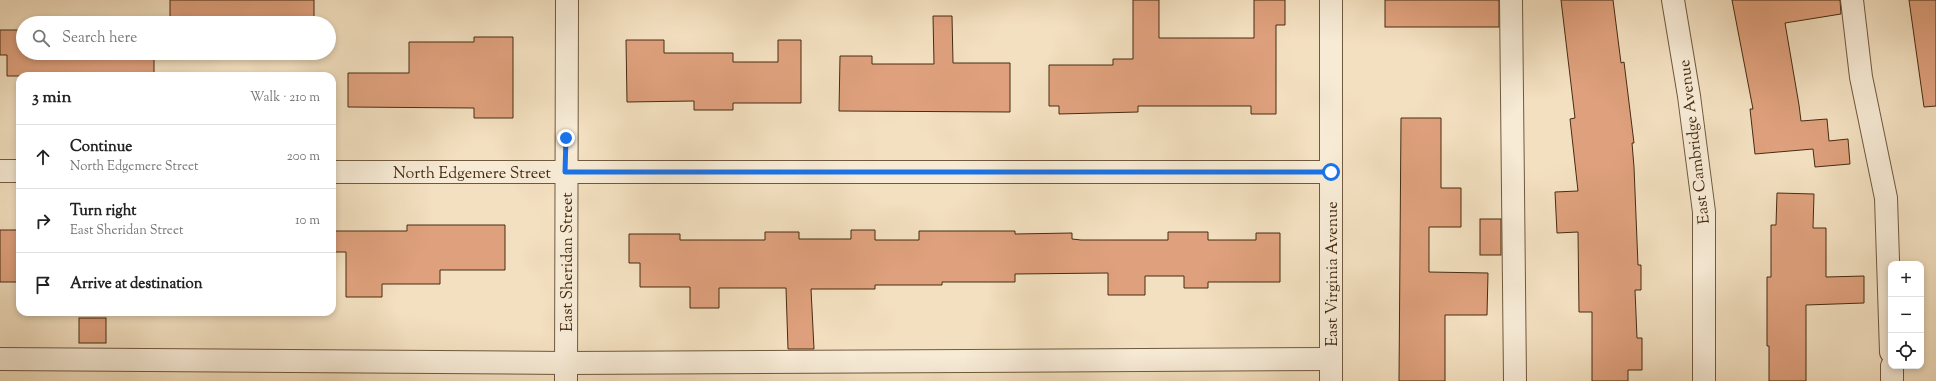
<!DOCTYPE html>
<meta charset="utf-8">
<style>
body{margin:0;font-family:"Sorts Mill Goudy",serif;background:#f6f6f6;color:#222}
.controls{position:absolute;right:12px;bottom:12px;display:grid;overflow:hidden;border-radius:8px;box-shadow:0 2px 6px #0003}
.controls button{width:36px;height:36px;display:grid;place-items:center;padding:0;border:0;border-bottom:1px solid #e0e0e0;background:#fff;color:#222;font:20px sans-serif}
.stop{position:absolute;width:12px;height:12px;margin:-9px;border:3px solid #1a73e8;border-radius:50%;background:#fff}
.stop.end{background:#1a73e8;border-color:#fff;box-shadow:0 1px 4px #0008}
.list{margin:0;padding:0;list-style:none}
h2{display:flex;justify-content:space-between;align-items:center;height:52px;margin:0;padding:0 16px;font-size:17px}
h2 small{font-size:13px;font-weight:400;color:#767676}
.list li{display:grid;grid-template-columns:26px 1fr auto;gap:12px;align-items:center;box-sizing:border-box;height:64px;padding:0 16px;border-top:1px solid #e0e0e0}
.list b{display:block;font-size:15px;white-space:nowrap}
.list p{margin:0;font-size:13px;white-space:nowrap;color:#767676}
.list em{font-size:13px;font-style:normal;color:#767676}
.icon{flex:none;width:22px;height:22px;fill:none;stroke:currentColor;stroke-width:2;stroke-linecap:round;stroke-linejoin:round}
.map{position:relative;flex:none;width:1936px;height:381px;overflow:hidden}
.search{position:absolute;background:#fff;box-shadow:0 2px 6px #0003;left:16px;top:16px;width:320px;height:44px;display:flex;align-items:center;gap:10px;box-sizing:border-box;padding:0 14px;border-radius:22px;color:#767676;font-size:15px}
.panel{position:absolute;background:#fff;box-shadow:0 2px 6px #0003;left:16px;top:72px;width:320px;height:244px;border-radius:12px}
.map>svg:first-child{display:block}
</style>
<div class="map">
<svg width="1936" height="381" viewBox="0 0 1936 381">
<rect width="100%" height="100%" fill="#f3e0c0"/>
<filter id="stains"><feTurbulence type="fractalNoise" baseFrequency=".005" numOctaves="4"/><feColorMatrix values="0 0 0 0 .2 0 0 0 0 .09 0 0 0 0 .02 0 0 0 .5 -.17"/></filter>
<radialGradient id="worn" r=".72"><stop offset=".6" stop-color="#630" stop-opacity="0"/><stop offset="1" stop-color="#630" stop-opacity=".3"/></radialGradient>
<!-- building -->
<g fill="#dfa17d" stroke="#462c12">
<polygon points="170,0 314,0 314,22 170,23"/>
<polygon points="1133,0 1159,0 1159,38 1254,38 1254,0 1285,0 1285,25 1276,25 1276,114 1251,114 1251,106 1138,106 1138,112 1059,114 1059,106 1049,106 1049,65 1113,65 1113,59 1133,59"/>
<rect x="1385" y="0" width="114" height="27"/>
<polygon points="1561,0 1613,0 1621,63 1624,62 1634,143 1632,143 1634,167 1638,265 1641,265 1641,290 1635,290 1637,338 1642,338 1642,370 1628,370 1628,381 1592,381 1592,312 1579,312 1578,232 1557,233 1555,192 1578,191 1570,119 1575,118"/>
<polygon points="1732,0 1840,0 1841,14 1785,23 1799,105 1801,121 1827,119 1829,141 1848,139 1850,164 1815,167 1813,149 1755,154 1750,109 1753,109"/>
<polygon points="1909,0 1936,0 1936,106 1924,107"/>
<polygon points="933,16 952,16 953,63 1010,63 1010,112 839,111 840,56 872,56 872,64 934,64"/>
<polygon points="0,30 23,30 23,53 154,53 154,76 7,76 7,55 0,55"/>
<polygon points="474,37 513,37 513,118 474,118 474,108 348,107 348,73 409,73 409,42 474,42"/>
<polygon points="626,40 664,40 664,53 733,53 733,62 778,62 778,40 801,40 801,103 733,103 733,110 694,110 694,101 627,102"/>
<polygon points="1401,118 1441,118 1441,188 1461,188 1461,227 1429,227 1429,272 1488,273 1487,315 1445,315 1445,381 1399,381"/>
<polygon points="1777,193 1814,194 1813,228 1826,228 1826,277 1864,276 1864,303 1806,305 1806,381 1769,381 1769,346 1767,346 1767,277 1771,277 1771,225 1776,225"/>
<rect x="1480" y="219" width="21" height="36"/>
<polygon points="407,225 505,225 505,270 440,270 440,284 382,284 382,297 346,297 346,252 332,252 332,231 407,231"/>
<rect x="0" y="230" width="20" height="52"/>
<polygon points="851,230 875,230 875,240 919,240 919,231 1015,231 1015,234 1072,233 1072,239 1081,240 1168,240 1168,232 1208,232 1208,240 1256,240 1256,233 1280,233 1280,282 1208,282 1208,288 1184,288 1184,276 1145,276 1145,295 1108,295 1108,273 1015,274 1015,282 942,282 942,285 875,285 875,289 811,289 814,349 788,349 786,288 719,288 719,308 690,308 690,287 640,287 640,263 629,263 629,234 680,234 680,240 765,240 765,232 799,232 799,239 851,239"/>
<rect x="79" y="318" width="27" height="25"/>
</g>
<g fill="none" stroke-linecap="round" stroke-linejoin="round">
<defs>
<g id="minor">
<polyline points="1511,0 1515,381"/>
<polyline points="1673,0 1689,96 1704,212 1704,381"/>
<polyline points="1852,0 1861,77 1886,198 1891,352"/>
<polyline points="0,171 20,171"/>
<polyline points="332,172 1331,172"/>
<polyline points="0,359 566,363 1331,359"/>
<polyline points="1892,366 1892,381"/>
<polyline points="566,381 567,0"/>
<polyline points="1331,381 1331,0"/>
</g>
</defs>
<!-- minor casing -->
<use href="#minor" stroke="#71593e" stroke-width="24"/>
<!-- minor -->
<use href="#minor" stroke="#f7ebd6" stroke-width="22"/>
</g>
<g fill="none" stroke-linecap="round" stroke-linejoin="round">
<!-- route -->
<polyline stroke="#1a73e8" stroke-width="5" points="566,138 565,172 1331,172"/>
</g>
<g text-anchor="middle" stroke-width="4" stroke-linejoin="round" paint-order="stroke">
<!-- street labels -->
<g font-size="16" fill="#462c12" stroke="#f7ebd6">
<text transform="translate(1693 142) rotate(-97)" y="6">East Cambridge Avenue</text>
<text x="472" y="178">North Edgemere Street</text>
<text transform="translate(566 262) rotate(-90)" y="6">East Sheridan Street</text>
<text transform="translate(1331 274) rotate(-90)" y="6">East Virginia Avenue</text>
</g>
</g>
<rect width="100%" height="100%" filter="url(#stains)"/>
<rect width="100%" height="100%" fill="url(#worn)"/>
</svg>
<div class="controls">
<button>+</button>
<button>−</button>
<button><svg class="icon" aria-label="locate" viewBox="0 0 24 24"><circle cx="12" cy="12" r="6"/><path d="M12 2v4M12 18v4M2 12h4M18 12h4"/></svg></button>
</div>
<div class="stop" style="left:1331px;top:172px"></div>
<div class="stop end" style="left:566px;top:138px"></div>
<div class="search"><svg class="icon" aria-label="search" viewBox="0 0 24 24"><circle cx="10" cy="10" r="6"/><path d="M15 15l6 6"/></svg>Search here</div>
<section class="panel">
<h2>3 min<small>Walk · 210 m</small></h2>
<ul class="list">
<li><svg class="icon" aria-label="ahead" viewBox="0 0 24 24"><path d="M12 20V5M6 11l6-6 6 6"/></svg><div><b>Continue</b><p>North Edgemere Street</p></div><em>200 m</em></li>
<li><svg class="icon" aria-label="right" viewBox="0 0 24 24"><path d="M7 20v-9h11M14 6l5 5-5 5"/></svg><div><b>Turn right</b><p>East Sheridan Street</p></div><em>10 m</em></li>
<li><svg class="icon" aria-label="arrive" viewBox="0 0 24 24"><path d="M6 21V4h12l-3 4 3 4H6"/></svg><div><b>Arrive at destination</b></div></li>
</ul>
</section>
</div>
